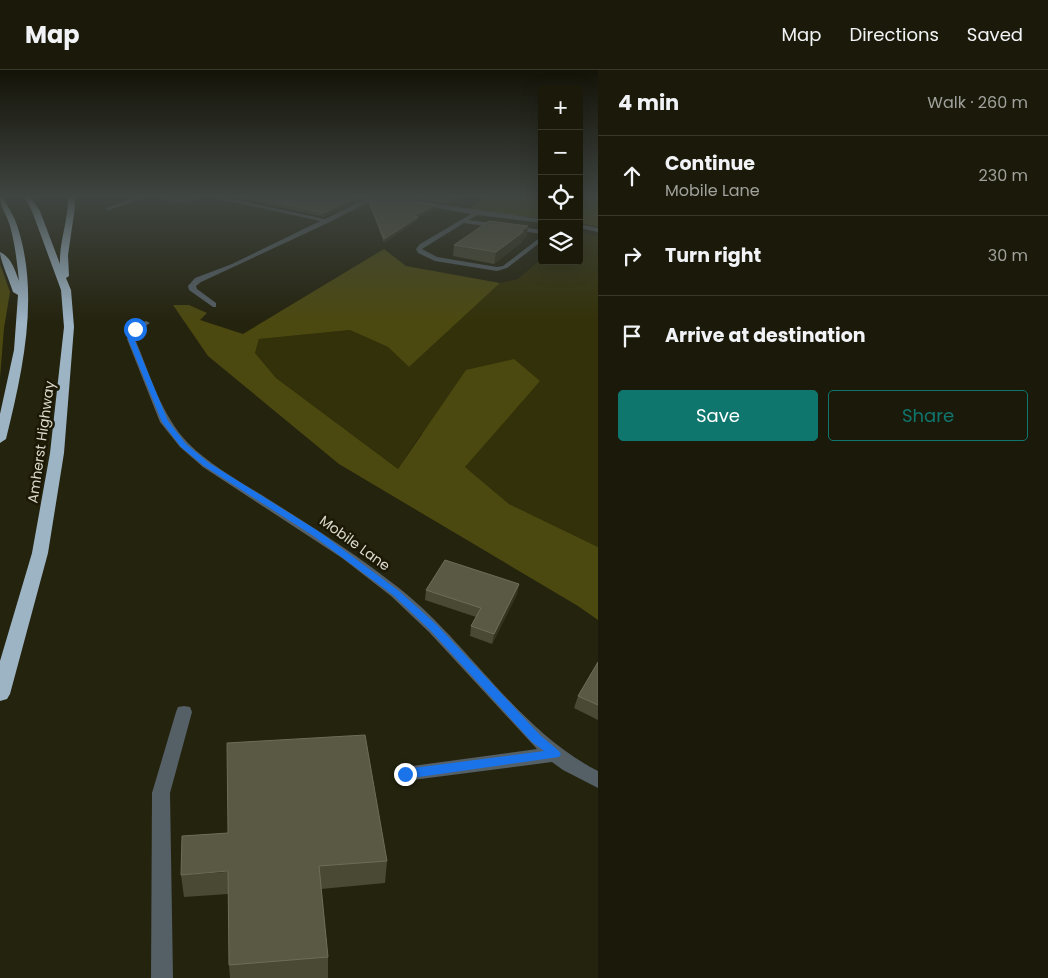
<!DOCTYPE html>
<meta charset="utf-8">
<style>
body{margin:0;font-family:Poppins,sans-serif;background:#282718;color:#f1f3f6}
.controls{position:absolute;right:15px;top:15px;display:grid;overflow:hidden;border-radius:5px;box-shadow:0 5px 20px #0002}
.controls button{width:45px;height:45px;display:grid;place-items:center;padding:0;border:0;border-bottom:1px solid #39382b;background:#1b1a0a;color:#f1f3f6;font:25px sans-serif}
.stop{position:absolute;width:15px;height:15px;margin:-11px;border:4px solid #1a73e8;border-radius:50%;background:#fff}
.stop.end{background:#1a73e8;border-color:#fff;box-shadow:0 1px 5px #0008}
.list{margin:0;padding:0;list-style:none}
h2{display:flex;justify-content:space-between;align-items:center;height:65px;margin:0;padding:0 20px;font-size:21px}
h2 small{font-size:16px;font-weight:400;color:#a0a19c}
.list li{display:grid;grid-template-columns:32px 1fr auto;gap:15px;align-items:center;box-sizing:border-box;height:80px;padding:0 20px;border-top:1px solid #39382b}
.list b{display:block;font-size:19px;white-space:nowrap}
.list p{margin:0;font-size:16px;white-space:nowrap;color:#a0a19c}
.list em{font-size:16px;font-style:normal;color:#a0a19c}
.actions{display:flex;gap:10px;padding:15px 20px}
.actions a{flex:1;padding:11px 0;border:1px solid #0f766e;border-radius:5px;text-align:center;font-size:18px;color:#0f766e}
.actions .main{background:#0f766e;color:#fff}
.icon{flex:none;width:28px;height:28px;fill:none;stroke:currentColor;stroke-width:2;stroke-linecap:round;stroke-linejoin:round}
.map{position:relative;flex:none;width:598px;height:908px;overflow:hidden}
header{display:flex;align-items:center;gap:30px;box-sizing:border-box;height:70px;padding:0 25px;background:#1b1a0a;border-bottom:1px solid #39382b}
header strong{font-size:24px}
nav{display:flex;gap:28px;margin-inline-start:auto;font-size:18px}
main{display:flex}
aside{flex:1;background:#1b1a0a}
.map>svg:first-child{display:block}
</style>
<header>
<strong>Map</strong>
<nav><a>Map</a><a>Directions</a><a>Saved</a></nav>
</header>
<main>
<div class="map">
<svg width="598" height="908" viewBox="0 0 598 908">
<rect width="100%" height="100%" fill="#24230e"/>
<!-- green -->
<polygon fill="#333109" points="579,163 598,166 598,477 509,434 465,397 503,353 421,364 398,399 276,308 255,283 259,269 350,260 388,277 409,297 500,213 518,209 542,188 542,191 579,191"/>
<!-- forest -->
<g fill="#4c4910">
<polygon points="491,126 542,126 542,148 465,140"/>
<polygon points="579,126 598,126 598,157 579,153"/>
<polygon points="384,179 406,196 500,213 409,297 388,277 350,260 259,269 255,283 276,308 398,399 466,300 514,289 540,311 465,397 509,434 598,477 598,550 578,536 339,394 208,286 173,235 189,235 207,243 200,250 243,264"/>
<polygon points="0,194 10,222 4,258 0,308"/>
</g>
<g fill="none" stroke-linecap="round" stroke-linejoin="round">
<!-- minor -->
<g fill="#555f66" fill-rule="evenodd">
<polygon points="139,126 148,126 109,140 104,139"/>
<polygon points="206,126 218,126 325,149 372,126 380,126 330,152 201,212 196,216 197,219 216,233 216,237 213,237 189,220 188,216 195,208 232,194 320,151"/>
<polygon points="421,132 542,149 542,153 477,145 469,150 542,160 542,164 464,153 422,179 437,187 497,197 503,196 542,166 542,171 507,198 497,201 435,191 418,183 416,179 420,174 471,144 419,135"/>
<polygon points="579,154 598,158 598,162 579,158"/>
<path d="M 146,251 L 150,253 L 138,261 L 135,269 C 150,304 161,345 188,373 C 211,396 241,412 268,429 C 313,457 357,485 399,518 C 470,574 517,660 598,701 L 598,718 L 563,700 L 552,692 L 405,711 L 399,709 L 396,704 L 399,699 L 405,697 L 537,679 L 429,562 L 391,526 L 342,488 L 203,397 L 180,377 L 160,352 L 127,269 L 133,257 Z"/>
<polygon points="184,636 190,637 192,642 170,723 173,908 151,908 152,723 176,642 178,637"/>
</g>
<!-- highway -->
<g fill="#9db4c5" fill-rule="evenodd">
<path d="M 0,126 L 3,128 C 8,137 14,146 17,155 C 40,224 23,300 6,369 L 0,373 L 0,344 L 14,280 L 18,225 L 13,222 C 10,212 0,190 0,182 C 11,187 15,200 19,211 C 17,192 15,174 10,156 C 7,145 0,138 0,126 Z"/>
<path d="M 24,126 L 30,126 L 40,141 L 60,194 C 59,171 69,149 68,126 L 74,126 L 75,137 L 68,185 L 69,206 L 66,208 L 71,220 L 74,257 L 64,383 L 48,483 L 10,624 L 7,629 L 0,631 L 0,591 L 32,483 L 50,383 L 64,257 L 61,220 L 32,141 Z"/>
</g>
</g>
<!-- wall -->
<g fill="#4a4934">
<polygon points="149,126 205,126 205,127 188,134 150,127"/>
<polygon points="230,126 368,126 324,147"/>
<polygon points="405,126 462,126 462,128 446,134"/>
<polygon points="369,130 436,139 418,147 418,150 384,173 369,134"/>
<polygon points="527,166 522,170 522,172 494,194 453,186 454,175"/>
<polygon points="519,514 517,524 492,574 470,566 471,556 476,547 425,530 426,520"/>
<polygon points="598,592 598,650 574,638 578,626"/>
<polygon points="387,791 385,813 321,819 328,887 328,908 230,908 229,895 228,824 184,827 181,805"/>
</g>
<!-- shaded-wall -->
<g fill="#34331e">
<polygon points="198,126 205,126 205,127 188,134 188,130"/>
<polygon points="359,126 368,126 324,147 324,143"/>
<polygon points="458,126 462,126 462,128 446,134 446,130"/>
<polygon points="436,135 436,139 418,147 418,150 384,173 384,169 413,146"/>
<polygon points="528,156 527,166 522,170 522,172 494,194 496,182"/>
<polygon points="519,514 517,524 492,574 494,564"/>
</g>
<!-- building -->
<g fill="#595944" stroke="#6e6d5a">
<polygon points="167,126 198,126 188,130"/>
<polygon points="248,126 359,126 324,143"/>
<polygon points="377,126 394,126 436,135 413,146 418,147 384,169 369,130"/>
<polygon points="425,126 458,126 446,130"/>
<polygon points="489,151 528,156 521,161 523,162 496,182 454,175"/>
<polygon points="445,490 519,514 494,564 471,556 481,538 426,520"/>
<polygon points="598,592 598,635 578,626"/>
<polygon points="365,665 387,791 319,796 328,887 229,895 228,801 181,805 182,766 228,763 227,673"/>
</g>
<!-- sky -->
<linearGradient id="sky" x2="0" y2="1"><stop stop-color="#141308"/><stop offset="0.5" stop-color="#3f4541"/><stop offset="1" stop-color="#3f4541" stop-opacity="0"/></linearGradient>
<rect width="598" height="253" fill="url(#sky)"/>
<!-- route -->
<polygon fill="#1a73e8" points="135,257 137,259 134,264 134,269 168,351 186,374 209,393 318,461 399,521 437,555 540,665 559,681 561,684 559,687 405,709 401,707 399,704 401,700 405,699 544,681 532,672 430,560 393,525 312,465 204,396 181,377 162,352 128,269 128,264"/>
<g text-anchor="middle" stroke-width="5" stroke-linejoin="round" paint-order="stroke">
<!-- street labels -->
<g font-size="14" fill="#dadacd" stroke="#1b1905">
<text transform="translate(41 372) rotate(-82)" y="5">Amherst Highway</text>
<text transform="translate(355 473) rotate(36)" y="5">Mobile Lane</text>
</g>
</g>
</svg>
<div class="controls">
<button>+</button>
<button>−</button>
<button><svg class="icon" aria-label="locate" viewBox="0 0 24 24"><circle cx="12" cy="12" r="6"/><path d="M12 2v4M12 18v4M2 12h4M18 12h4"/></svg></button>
<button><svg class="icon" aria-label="layers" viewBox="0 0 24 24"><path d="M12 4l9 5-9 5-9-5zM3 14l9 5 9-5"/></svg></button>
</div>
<div class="stop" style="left:135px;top:259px"></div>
<div class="stop end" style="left:405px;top:704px"></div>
</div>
<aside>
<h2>4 min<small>Walk · 260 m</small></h2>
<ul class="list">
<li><svg class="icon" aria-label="ahead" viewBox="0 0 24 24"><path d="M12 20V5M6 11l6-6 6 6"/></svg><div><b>Continue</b><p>Mobile Lane</p></div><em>230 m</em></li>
<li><svg class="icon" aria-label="right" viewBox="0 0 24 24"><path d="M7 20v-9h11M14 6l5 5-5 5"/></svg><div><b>Turn right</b></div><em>30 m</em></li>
<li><svg class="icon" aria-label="arrive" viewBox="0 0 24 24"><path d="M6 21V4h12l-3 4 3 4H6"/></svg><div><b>Arrive at destination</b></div></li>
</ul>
<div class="actions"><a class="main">Save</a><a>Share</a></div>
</aside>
</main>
